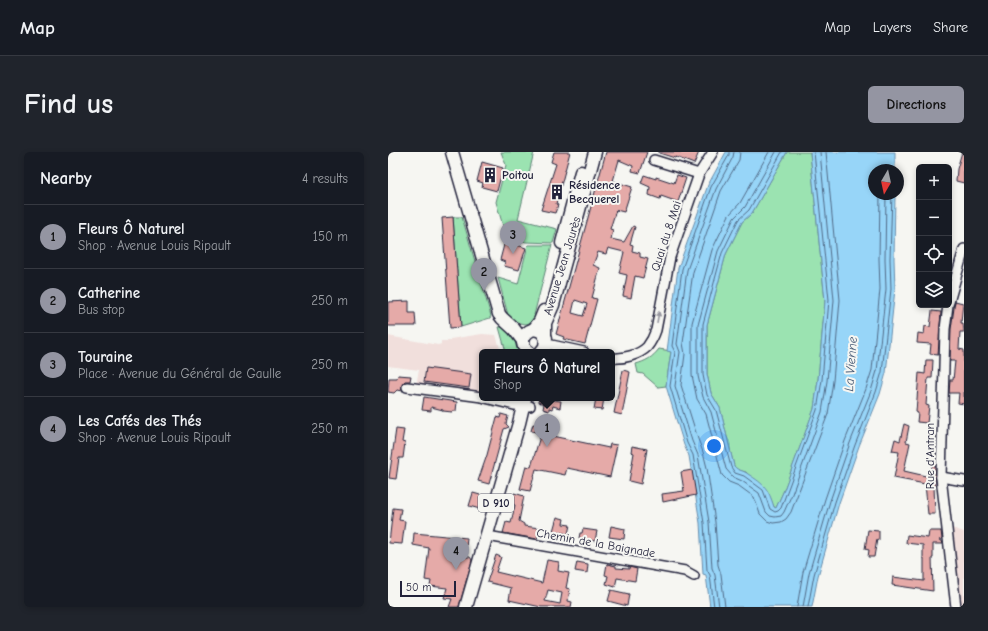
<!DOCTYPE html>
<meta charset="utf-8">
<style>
body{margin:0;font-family:"Comic Neue",sans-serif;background:#20242c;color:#f1f3f6}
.controls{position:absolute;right:12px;top:12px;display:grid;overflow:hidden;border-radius:6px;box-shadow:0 2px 6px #0003}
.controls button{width:36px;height:36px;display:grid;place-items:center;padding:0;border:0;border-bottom:1px solid #363941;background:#171b24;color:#f1f3f6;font:20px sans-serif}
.compass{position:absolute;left:480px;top:12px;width:36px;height:36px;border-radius:50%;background:#171b24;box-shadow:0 2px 6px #0003;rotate:189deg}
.scale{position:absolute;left:12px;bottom:10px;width:56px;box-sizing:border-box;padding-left:4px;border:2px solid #22223b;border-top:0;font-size:11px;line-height:14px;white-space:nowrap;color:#22223b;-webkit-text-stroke:3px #f6f6f2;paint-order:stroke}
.you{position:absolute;left:326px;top:294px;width:14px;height:14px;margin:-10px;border:3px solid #fff;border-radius:50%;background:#1a73e8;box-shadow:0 0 0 6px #1a73e833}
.badge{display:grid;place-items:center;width:26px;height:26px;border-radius:50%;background:#9495a2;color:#111;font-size:13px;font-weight:700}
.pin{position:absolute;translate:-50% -33px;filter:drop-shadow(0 1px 2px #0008)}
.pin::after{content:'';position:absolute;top:21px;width:14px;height:12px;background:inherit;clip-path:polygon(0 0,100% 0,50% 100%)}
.popup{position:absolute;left:91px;top:197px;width:136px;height:52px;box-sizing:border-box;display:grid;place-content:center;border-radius:6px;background:#171b24;filter:drop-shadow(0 1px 3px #0005);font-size:13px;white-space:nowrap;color:#9ea1a6}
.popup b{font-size:15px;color:#f1f3f6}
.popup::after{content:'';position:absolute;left:50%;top:100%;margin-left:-8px;border:8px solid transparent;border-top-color:#171b24}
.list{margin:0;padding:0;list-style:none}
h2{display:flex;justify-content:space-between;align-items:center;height:52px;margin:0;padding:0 16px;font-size:17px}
h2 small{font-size:13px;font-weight:400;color:#9ea1a6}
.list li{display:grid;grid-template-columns:26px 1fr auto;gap:12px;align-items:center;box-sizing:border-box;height:64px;padding:0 16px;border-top:1px solid #363941}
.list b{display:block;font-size:15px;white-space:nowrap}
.list p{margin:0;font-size:13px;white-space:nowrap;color:#9ea1a6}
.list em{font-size:13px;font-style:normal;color:#9ea1a6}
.icon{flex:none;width:22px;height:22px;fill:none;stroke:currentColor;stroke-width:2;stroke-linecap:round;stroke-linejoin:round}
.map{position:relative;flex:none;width:576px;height:455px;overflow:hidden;border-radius:6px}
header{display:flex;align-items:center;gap:24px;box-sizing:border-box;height:56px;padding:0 20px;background:#171b24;border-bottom:1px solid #363941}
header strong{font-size:19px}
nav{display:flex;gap:22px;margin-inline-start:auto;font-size:14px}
.intro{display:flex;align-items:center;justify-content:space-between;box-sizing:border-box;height:96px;padding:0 24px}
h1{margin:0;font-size:28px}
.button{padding:10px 18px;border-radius:6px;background:#9495a2;color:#111;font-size:14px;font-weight:700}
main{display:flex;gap:24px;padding:0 24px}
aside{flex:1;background:#171b24;border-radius:6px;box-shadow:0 2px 6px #0003}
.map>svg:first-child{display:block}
</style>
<header>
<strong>Map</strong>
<nav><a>Map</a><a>Layers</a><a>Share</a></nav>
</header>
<div class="intro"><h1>Find us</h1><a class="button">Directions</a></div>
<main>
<aside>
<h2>Nearby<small>4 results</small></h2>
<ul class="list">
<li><span class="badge">1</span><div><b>Fleurs Ô Naturel</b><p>Shop · Avenue Louis Ripault</p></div><em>150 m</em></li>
<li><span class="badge">2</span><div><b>Catherine</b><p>Bus stop</p></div><em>250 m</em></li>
<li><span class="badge">3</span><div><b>Touraine</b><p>Place · Avenue du Général de Gaulle</p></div><em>250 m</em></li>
<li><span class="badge">4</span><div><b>Les Cafés des Thés</b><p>Shop · Avenue Louis Ripault</p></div><em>250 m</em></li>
</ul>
</aside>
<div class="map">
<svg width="576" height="455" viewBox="0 0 576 455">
<rect width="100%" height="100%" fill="#f6f6f2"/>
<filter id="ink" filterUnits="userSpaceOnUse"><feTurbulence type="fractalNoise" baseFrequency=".025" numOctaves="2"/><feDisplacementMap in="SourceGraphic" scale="8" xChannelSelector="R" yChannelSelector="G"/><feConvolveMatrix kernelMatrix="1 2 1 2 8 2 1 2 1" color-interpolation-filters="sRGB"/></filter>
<g filter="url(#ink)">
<!-- built -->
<g fill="#f1dfdc">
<polygon points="94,182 108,183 113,200 94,200 94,242 28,233 31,218 0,214 0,184 50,193 53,192 53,189 62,189 62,187"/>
<polygon points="564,376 576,380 576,455 564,455"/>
</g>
<!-- green -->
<g fill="#9be3b1" stroke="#5e8276">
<polygon points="113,0 146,0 130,67 169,77 165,91 138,90 118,84 108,50 118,13"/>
<polygon points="399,0 422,0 437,149 430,228 426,257 396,338 388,356 386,355 382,345 358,320 350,318 346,314 332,256 323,241 319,222 319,173 338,102 354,70 364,61"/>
<polygon points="65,65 74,65 103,164 102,166 73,175"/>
<polygon points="140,93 164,93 146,163 149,164 144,170 138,172 131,171 124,167 120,163 110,126 130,132"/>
<path d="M 111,175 L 114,175 C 128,184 125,186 132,200 L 118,200 Z"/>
<path d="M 271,197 L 283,199 L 278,234 L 270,235 L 255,222 L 250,221 L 248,212 C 258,209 264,206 271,197 Z"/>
</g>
<!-- water -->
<path fill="#97d5f8" stroke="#688dac" d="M 338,0 L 399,0 L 364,61 L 354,70 L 338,102 L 319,173 L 319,222 L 323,241 L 332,256 L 346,314 C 350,319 355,318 360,322 C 377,333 380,336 386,355 L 388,356 L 396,338 L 426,257 L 430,228 L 437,149 L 422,0 L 507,0 L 507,18 L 486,18 L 486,42 L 507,42 L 506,107 L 507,137 L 498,221 L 492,242 L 471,294 L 451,351 L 430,424 L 424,455 L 322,455 L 318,423 L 315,422 L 312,371 L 301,304 L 296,293 L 278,234 L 283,200 L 279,199 L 290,116 L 320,33 Z"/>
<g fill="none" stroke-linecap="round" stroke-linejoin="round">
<!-- shore -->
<g stroke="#516a87" stroke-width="1">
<polyline points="381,0 352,51 341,63 324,98 304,171 304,223 309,247 318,262 334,323 341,330 351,334 366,345 372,362 379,369 385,371 393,370 398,367 403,360 440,262 445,229 452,148 438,0"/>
<polyline points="388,0 357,55 346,66 330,99 310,173 310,224 315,245 323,260 338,317 345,325 354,329 371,341 378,360 382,364 387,365 393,364 396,360 404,342 434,260 439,229 446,148 432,0"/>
<polyline points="394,0 361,58 350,68 334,101 315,172 315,223 319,243 328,258 343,315 347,321 356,324 375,338 382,357 387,360 390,359 393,356 429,258 434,228 441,148 426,0"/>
<polyline points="326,455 322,423 319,418 316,371 305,303 299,291 282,234 287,200 284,194 294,117 323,35 341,3 341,0"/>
<polyline points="331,455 327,423 324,416 321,370 310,303 304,289 287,234 292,200 289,192 299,118 328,37 345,5 346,0"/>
<polyline points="337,455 333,422 330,413 327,370 319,316 315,300 310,287 293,233 297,202 295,191 305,120 333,39 351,8 352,0"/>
<polyline points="409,455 415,420 437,347 457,289 478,237 484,218 492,137 491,107 492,42"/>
<polyline points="415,455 421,421 442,349 462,291 483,239 489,219 498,137 497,107 498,42"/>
<polyline points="420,455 426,423 447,350 467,293 488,240 494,220 503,137 502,107 504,42"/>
</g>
</g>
<!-- building -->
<g fill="#e5aaa8" stroke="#22223b" fill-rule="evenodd">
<polygon points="166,0 182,0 168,52 170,53 167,61 153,58 168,12 163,10"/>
<path d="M 218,0 L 259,0 L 252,21 L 244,19 L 245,14 L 231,8 L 225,29 L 244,35 L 236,60 L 228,58 L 222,77 L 225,78 L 223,87 L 236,90 L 245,74 L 247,75 L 242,92 L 245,93 L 244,99 L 252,101 L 252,105 L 260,107 L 255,126 L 247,124 L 243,146 L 235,144 L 239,123 L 231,121 L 236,100 L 220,96 L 218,102 L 210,100 L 205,113 L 212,116 L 204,146 L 209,147 L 197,192 L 175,187 L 176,185 L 168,182 ZM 187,148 L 199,152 L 195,164 L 184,161 Z"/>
<polygon points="271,0 311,0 306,12 288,5 287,6 271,1"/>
<polygon points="574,0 576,0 576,31 568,29 569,17"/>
<polygon points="94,10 115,16 109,39 94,35 95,31 89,29"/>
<polygon points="256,23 268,27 268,25 286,31 289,23 298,26 290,50 273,44 272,47 261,43 262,35 253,31"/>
<polygon points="65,65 73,175 62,176 54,66"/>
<polygon points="117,89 138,96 131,118 116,114 117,110 112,108"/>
<polygon points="21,149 21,161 27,161 28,174 0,174 0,150"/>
<polygon points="567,149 575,151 573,171 575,171 576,180 572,180 571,197 576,198 576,252 570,251 571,241 561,241 562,228 565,228 567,209 562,209 563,177"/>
<polygon points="544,159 553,160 550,203 542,202 543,192 529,191 530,181 536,182 537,174 542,175"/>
<polygon points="538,208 545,208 544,226 540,226 538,253 541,254 539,271 529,270 530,261 528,260 531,221 537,222"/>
<polygon points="38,216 83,222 81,236 36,230"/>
<polygon points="235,218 242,220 234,263 226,261"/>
<polygon points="10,223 23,224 22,229 17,229 15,231 13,235 15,239 9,238 6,241 0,240 1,226 9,226"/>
<polygon points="36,245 69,250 68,259 64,259 64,260 55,259 55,258 43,255 43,259 34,258"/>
<polygon points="151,246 173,249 172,256 165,254 164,257 161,256 161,259 155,257 156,252 150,250"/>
<polygon points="208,246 216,246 214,258 206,257"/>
<polygon points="113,262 120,264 118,272 121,275 116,277 101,332 90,329 99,303 109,265 112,266"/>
<polygon points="145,272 166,277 164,284 221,296 222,292 229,293 222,325 179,316 177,323 148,317 142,339 132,337 138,314 143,315 153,281 143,279"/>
<polygon points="516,272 521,274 518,290 522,291 516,319 542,325 545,309 547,309 547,334 546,334 547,362 540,362 537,332 506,326 511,300 504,299 507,287 512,289"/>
<polygon points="8,277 16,278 14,290 17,291 15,306 11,306 8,327 1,326"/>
<polygon points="244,294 259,297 253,332 241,329 246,301 243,300"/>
<polygon points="304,318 308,343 275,350 274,342 296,339 293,320"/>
<polygon points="85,341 96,344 92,357 81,354"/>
<polygon points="126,341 136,344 131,369 136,372 136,374 152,376 149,387 115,381 118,370 123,371 127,353 123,352"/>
<polygon points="5,356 13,357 11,368 17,369 14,392 1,391"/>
<polygon points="169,365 176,367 175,372 182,373 180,382 165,379"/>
<polygon points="223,374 237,377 236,387 221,385"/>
<polygon points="195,377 209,379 207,389 191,386 192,381 194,381"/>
<polygon points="480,378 491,379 491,388 489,387 486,405 480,405 481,398 477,397"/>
<polygon points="541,379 553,379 554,387 551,388 554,389 555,392 545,392 545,406 544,406 545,439 504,433 505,425 536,429 536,406 535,406 535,393 518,391 519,383 540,386"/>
<polygon points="26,381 79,386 77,405 82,405 84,408 71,455 61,455 64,447 56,446 59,436 42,434 43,429 37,428 41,396 25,393"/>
<path d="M 108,403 L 113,405 L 108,420 L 154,431 L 159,408 L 171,410 L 170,419 L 181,421 L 178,436 L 182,437 L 180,449 L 184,450 L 183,455 L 153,455 L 121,448 L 123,436 L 99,430 ZM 160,438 L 174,441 L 172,452 L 157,449 Z"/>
<polygon points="189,410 200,412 199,421 187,419"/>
<polygon points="219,412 228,414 228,416 241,417 241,415 249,417 247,429 229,426 227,435 218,432 220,424 217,423"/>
<polygon points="223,438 241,442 239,454 220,449"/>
</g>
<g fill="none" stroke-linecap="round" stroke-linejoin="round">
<defs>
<g id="minor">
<polyline points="266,8 311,22"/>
<polyline points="561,150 576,97"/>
<polyline points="560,153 557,177 553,325 568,455"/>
<polyline points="159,192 196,200"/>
<path d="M 224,206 C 235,207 251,203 259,195 C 263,190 266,184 268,178 L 282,105 L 311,22 L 325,0"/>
<polyline points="19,235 94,245"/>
<polyline points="97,246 126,253 142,254"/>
<polyline points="553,325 576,329"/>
<polyline points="105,385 297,419 306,424"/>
</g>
<g id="major">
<polyline points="64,0 111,162 114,166 126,177 135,189"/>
<polyline points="174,91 193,20"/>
<polyline points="146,177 152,169 156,159"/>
<polyline points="157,183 157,171 165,153 207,0"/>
<path d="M 141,200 C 131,193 134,181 146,177 L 153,179 L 158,186 L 157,195 L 153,200"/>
<polyline points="78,455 131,271 137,246"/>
</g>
</defs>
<!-- minor casing -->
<use href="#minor" stroke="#22223b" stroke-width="12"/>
<!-- major casing -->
<use href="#major" stroke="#22223b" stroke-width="15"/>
<!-- minor -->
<use href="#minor" stroke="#f6f6f2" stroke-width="9"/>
<!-- major -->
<use href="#major" stroke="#f6f6f2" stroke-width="12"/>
</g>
<!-- one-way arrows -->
<defs><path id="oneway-solid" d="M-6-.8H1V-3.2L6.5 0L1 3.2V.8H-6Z"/></defs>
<use fill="#9797a0" href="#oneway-solid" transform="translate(270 165) rotate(-80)"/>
</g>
<!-- icons -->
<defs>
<symbol id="building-bare" viewBox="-9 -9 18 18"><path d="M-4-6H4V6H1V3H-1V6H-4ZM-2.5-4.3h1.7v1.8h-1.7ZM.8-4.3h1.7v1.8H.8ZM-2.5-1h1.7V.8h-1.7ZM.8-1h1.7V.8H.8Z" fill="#22223b" stroke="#f6f6f2" stroke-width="2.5" paint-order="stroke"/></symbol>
</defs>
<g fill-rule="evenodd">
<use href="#building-bare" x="91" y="12" width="22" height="22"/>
<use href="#building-bare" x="158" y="29" width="22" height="22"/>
</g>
<g text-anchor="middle" stroke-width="4" stroke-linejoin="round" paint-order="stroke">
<!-- shield labels -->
<rect fill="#f6f6f2" stroke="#626272" stroke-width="1" x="90" y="342" width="36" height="18" rx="3"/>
<g font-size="11" font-weight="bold" fill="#22223b">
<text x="108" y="355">D 910</text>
</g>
<!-- poi labels -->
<g font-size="12" font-weight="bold" fill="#22223b" stroke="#f6f6f2" text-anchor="start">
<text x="114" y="27">Poitou</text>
<text x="181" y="37">Résidence<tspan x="181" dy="14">Becquerel</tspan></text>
</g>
<!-- street labels -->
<g font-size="12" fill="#22223b" stroke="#f6f6f2">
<text transform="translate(278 84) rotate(-72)" y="4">Quai du 8 Mai</text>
<text transform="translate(174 114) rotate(-73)" y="4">Avenue Jean Jaurès</text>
<text transform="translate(542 304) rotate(-90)" y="4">Rue d'Antran</text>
<text transform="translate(208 391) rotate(10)" y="4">Chemin de la Baignade</text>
</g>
<!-- water labels -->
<g font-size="13" font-style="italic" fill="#455874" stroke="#f6f6f2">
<text transform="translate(462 212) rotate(-86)" y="5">La Vienne</text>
</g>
</g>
</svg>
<div class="controls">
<button>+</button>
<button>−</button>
<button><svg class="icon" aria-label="locate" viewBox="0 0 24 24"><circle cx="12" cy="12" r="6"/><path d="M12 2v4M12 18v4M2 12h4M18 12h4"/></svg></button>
<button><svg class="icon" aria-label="layers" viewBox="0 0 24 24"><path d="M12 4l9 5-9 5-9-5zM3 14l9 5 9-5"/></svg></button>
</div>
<svg class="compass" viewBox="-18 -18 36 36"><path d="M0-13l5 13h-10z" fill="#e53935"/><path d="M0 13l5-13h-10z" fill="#9ea1a6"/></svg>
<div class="scale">50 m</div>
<div class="you"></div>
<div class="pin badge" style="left:159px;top:295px">1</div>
<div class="popup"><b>Fleurs Ô Naturel</b>Shop</div>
<div class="pin badge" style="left:96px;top:139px">2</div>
<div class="pin badge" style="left:125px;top:102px">3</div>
<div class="pin badge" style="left:68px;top:418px">4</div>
</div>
</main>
